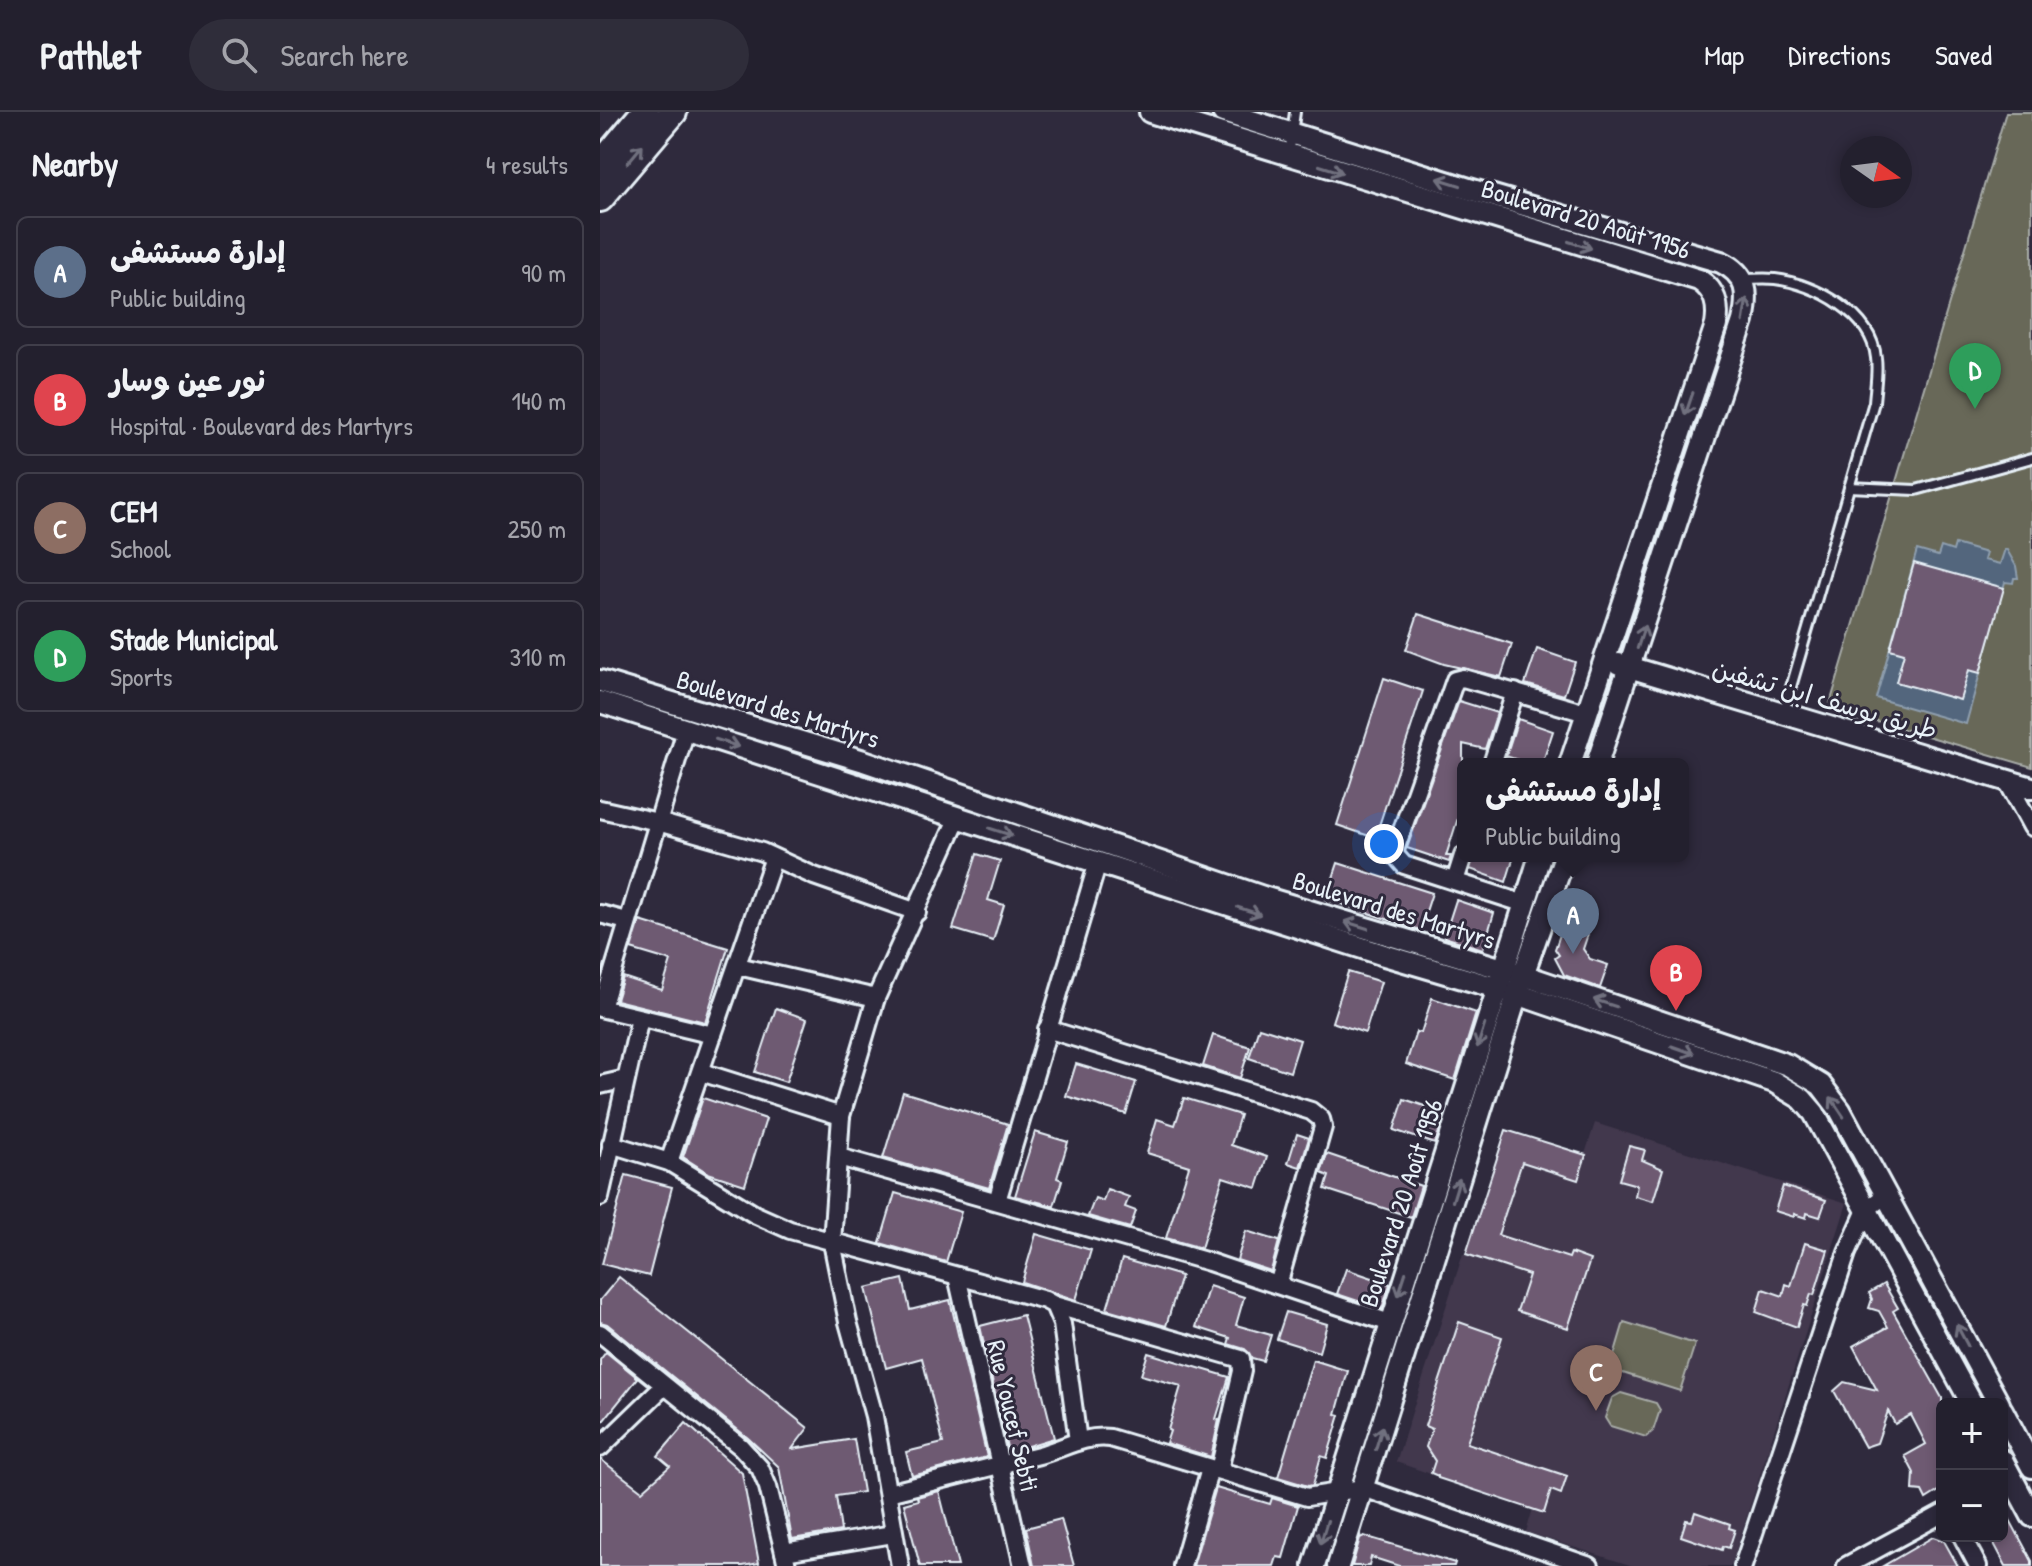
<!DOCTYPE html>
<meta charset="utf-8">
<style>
body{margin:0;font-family:"Patrick Hand","Playpen Sans Arabic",sans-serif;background:#2f2d3a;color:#f1f3f6}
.controls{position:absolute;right:24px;bottom:24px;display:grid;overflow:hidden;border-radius:12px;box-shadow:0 4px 12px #0003}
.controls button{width:72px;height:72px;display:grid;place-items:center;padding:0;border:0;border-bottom:2px solid #403e4a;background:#23202e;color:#f1f3f6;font:40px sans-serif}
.compass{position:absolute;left:1240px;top:24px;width:72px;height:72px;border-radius:50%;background:#23202e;box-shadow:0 4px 12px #0003;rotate:104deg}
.you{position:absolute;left:784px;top:732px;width:28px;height:28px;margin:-20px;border:6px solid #fff;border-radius:50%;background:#1a73e8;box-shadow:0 0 0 12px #1a73e833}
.badge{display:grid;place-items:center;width:52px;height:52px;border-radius:50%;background:#d93025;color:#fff;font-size:26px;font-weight:700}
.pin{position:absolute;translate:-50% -66px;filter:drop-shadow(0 2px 4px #0008)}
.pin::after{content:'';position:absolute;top:42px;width:28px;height:24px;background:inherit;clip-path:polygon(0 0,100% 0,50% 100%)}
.popup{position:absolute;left:857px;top:646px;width:232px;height:104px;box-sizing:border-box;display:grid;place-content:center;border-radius:12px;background:#23202e;filter:drop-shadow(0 2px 6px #0005);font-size:26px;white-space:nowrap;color:#a3a3aa}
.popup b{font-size:30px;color:#f1f3f6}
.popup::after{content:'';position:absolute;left:50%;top:100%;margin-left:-16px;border:16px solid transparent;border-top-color:#23202e}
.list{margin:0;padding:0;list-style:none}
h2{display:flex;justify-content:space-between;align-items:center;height:104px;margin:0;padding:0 32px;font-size:34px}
h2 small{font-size:26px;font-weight:400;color:#a3a3aa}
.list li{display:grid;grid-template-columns:52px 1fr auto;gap:24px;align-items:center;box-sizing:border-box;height:112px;margin:0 16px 16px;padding:0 16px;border:2px solid #403e4a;border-radius:12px}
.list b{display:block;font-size:30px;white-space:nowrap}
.list p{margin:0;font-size:26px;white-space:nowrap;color:#a3a3aa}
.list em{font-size:26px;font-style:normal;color:#a3a3aa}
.icon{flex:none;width:44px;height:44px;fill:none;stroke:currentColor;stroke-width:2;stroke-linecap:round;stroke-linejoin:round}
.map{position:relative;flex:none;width:1432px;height:1454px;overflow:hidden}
header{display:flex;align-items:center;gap:48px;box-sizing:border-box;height:112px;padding:0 40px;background:#23202e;border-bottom:2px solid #403e4a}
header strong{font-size:38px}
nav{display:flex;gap:44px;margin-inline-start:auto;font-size:28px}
.search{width:560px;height:72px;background:#2f2d3a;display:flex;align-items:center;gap:20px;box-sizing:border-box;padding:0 28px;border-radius:44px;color:#a3a3aa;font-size:30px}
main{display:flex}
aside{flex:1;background:#23202e}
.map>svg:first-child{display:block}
</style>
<header>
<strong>Pathlet</strong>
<div class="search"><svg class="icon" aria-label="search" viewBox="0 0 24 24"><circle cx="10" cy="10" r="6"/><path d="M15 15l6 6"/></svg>Search here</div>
<nav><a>Map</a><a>Directions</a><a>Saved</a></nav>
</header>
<main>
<aside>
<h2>Nearby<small>4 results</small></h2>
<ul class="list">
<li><span class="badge" style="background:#5c6f8a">A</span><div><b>إدارة مستشفى</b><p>Public building</p></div><em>90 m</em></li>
<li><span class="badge" style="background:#e0444e">B</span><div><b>نور عين وسار</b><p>Hospital · Boulevard des Martyrs</p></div><em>140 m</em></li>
<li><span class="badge" style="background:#8d6e63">C</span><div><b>CEM</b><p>School</p></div><em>250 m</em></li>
<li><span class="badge" style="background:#2e9e5b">D</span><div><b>Stade Municipal</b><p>Sports</p></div><em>310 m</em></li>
</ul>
</aside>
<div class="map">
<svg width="1432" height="1454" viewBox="0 0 1432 1454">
<rect width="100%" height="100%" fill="#2f2a3d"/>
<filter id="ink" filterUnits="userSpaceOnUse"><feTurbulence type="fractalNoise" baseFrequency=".0125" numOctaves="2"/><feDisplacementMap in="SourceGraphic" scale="16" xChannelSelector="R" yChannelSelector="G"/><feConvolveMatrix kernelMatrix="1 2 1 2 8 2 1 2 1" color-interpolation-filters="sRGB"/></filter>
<g filter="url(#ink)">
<!-- built -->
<polygon fill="#42384d" points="995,1011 1247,1091 1131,1454 1033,1454 926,1420 933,1397 796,1350 863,1142 866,1142 906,1018 985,1042"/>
<!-- green -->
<g fill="#676759" stroke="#a8aca8" stroke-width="2">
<polygon points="1406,0 1432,0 1432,655 1229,595"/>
<polygon points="1024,1210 1095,1232 1080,1279 1010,1257"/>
<polygon points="1021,1281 1056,1291 1060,1298 1053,1319 1046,1325 1010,1314 1005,1306 1012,1286"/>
</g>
<!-- water -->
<polygon fill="#52667d" stroke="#8e9eae" stroke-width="2" points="1355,432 1386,441 1384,448 1400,452 1405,437 1407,438 1416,454 1418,466 1414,466 1413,471 1405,470 1366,612 1276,586 1317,438 1338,444 1341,435 1353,439"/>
<!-- building -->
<g fill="#6e5a72" stroke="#e8f1f8" stroke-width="2">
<polygon points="1314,451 1404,476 1380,561 1369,558 1360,588 1296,570 1304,541 1290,537"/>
<polygon points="818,502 912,532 901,565 844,552 806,538"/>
<polygon points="937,537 975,550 964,583 925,572"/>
<polygon points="784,566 823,579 775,726 737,713"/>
<polygon points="859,589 897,601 885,637 863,632 863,690 846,744 851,744 849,750 807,736"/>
<polygon points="918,607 953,619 942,652 930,652 906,644"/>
<polygon points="377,742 400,749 388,788 404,793 393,829 353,817"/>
<polygon points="874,744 914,744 906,770 870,757"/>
<polygon points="738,751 832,781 820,818 726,787"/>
<polygon points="856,788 894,801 883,837 844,825"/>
<polygon points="965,808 990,816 983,837 990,847 1008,853 1000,876 964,863 955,846 959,843 955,837"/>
<polygon points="40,809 128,836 105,910 16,888 23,865 62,878 71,849 31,837"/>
<polygon points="748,860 781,870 765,921 732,910"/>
<polygon points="832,886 876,901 855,968 806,952 816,920 821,921"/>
<polygon points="176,896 207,907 186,970 155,960"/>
<polygon points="659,915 700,928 690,960 649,946"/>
<polygon points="613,923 650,935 640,966 603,954"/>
<polygon points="476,952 536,970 526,1002 466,984"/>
<polygon points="303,980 408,1012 389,1076 283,1046"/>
<polygon points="103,986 166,1007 145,1073 108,1061 83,1045"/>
<polygon points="584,986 640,1003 631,1033 667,1045 657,1076 623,1065 601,1136 566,1126 589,1054 547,1041 557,1007 575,1013"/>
<polygon points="804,987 845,1001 835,1032 794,1018"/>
<polygon points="906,1018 986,1043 978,1068 922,1050 898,1123 969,1146 971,1141 990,1148 968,1216 917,1199 929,1163 866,1142"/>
<polygon points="435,1020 468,1030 457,1066 462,1068 454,1094 415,1084"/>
<polygon points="697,1022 709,1026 700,1055 688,1051"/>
<polygon points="1029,1034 1045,1038 1042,1048 1063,1057 1053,1089 1035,1084 1037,1073 1019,1068"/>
<polygon points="727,1042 821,1074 811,1105 725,1077 729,1064 721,1061"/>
<polygon points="26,1063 72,1075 49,1164 2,1152"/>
<polygon points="1183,1074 1226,1088 1220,1105 1207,1101 1206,1106 1194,1102 1194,1105 1175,1099"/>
<polygon points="507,1077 529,1085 525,1095 536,1099 530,1116 488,1104 495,1086 503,1089"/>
<polygon points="295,1081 361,1100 346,1150 280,1131"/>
<polygon points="646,1119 679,1129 671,1159 637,1148"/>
<polygon points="436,1122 491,1138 476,1188 422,1170"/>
<polygon points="1205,1131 1228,1138 1214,1183 1211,1182 1207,1194 1204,1193 1197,1215 1156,1200 1163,1177 1183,1184 1186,1172 1191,1174"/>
<polygon points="522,1147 581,1164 566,1214 507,1197"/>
<polygon points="746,1157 790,1172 782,1197 737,1182"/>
<polygon points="19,1165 208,1316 192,1337 254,1327 263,1380 236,1384 241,1419 192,1427 179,1355 148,1326 7,1212 0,1210 0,1188"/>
<polygon points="303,1167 310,1198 350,1188 387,1345 312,1364 306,1340 343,1331 335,1298 322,1246 286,1256 266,1176"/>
<polygon points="1284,1172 1298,1196 1293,1199 1342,1286 1342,1377 1326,1387 1322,1379 1313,1378 1314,1361 1305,1344 1326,1332 1311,1303 1295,1312 1288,1299 1277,1331 1265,1335 1234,1279 1244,1270 1277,1278 1253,1234 1288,1215 1279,1199 1269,1196 1272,1187 1269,1181"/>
<polygon points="609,1174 644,1185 636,1213 671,1223 663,1249 652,1246 645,1237 628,1232 630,1226 596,1215"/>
<polygon points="686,1200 727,1212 719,1240 677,1227"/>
<polygon points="423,1203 454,1326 408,1340 380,1214"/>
<polygon points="859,1210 902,1225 867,1331 967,1364 961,1382 951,1378 944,1401 838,1366 838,1364 831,1361 835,1349 826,1335 832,1317 825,1314"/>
<polygon points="6,1240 38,1266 0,1313 0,1248"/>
<polygon points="548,1241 629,1265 616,1307 619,1308 611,1345 566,1331 570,1319 568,1318 581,1274 541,1263"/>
<polygon points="713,1248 748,1259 736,1302 740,1303 727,1346 721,1344 713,1373 708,1374 678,1365"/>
<polygon points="86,1311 142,1361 159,1451 143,1454 0,1454 0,1347 42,1379 70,1354 58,1344"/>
<polygon points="616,1376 670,1392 672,1386 698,1394 683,1446 677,1445 674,1454 593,1454"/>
<polygon points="339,1379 358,1454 320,1454 304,1392 318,1388 317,1385"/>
<polygon points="1402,1393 1432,1449 1432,1454 1406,1454 1390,1424 1402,1424"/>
<polygon points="1095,1400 1130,1412 1129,1416 1135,1418 1129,1436 1123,1434 1122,1438 1081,1424 1086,1408 1092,1409"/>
<polygon points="461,1407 474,1454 434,1454 426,1416"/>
<polygon points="764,1424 855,1451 854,1454 799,1454 771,1445 769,1454 752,1454 760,1426"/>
<polygon points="1333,1425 1344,1429 1358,1454 1283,1454"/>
</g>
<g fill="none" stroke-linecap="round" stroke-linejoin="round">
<defs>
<g id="service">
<polyline points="689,43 695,0"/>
<path d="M 1144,167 C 1154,167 1165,166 1175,167 C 1216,172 1272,202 1276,246 C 1278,260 1275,276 1274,290 L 1184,599"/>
<polyline points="1249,375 1316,378 1432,346"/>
</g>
<g id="minor">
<polyline points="892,652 915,580"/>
<polyline points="1407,669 1432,715"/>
<polyline points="0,697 58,710 162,740 214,764 317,800"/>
<polyline points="855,769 863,744"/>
<polyline points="925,792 804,753 796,744 795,738 855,568 863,566 986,601"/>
<polyline points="0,802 27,809"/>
<polyline points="138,854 276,886"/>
<polyline points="0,896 113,923"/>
<polyline points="2,896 86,618"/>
<polyline points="447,917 711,999 721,1007 723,1015 678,1173"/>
<polyline points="101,960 241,1004"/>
<polyline points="0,973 26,967"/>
<polyline points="11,1032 69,1050 154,1102 190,1118 445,1188 454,1193 462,1212 478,1329"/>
<polyline points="239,1045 609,1150 790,1211"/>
<polyline points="69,1050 173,748"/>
<polyline points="0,1085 40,906"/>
<polyline points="397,1089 498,750"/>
<polyline points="357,1164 423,1454"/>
<polyline points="454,1193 641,1247 642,1259 619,1358"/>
<polyline points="0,1221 141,1335 160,1356 168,1375 184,1440"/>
<polyline points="0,1336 64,1274"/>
<path d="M 288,1381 C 338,1368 389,1356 439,1343 C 464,1336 484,1323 510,1326 L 707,1385 L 763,1376 L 990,1454"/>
<polyline points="1362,1424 1378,1454"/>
<polyline points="187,1454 184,1440 293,1422"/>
<polyline points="300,1454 274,1304 248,1210 232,1130 241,1004 276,886 358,705"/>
<polyline points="582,1454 610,1357"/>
<polyline points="1143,1454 1247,1141 1266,1098 1287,1082"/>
<polyline points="1246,1454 1342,1402"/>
</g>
<g id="tertiary">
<path d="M 550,0 L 1099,168 C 1116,179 1119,194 1116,213 L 970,652"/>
<path d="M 623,0 L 869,77 L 1121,150 C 1148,163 1149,182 1143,209 L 997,652"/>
<polyline points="1019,552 1432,676"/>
<polyline points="0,569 264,649 663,785 923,863 1188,953 1221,973 1240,998 1399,1292"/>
<polyline points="0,590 784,843 917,882 1174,970 1202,987 1214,1001 1372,1292"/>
<polyline points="1402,1298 1432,1355"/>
<polyline points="1402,1348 1432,1404"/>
<polyline points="714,1454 940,744"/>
<polyline points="738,1454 923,863 965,744"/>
</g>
<g id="primary">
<polyline points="0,54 45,0"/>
<polyline points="0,86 73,0"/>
</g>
</defs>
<!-- service casing -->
<use href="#service" stroke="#e8f1f8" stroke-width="14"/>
<!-- minor casing -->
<use href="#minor" stroke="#e8f1f8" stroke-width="22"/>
<!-- tertiary casing -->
<use href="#tertiary" stroke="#e8f1f8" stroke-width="26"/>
<!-- primary casing -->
<use href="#primary" stroke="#e8f1f8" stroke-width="32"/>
<!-- service -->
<use href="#service" stroke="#2f2a3d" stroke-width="8"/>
<!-- minor -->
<use href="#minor" stroke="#2f2a3d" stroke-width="16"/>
<!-- tertiary -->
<use href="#tertiary" stroke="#2f2a3d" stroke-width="20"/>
<!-- primary -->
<use href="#primary" stroke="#2f2a3d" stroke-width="26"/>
</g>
<!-- one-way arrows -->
<defs><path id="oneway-shaft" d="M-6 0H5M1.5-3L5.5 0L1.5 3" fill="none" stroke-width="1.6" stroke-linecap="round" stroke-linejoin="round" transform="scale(2)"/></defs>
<g stroke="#70707e">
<use href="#oneway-shaft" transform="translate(35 42) rotate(-50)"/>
<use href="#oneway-shaft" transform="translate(731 57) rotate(17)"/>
<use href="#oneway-shaft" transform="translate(849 70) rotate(-163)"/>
<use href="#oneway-shaft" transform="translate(980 133) rotate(17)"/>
<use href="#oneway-shaft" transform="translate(1145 198) rotate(-81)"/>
<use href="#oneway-shaft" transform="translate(1089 292) rotate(109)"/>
<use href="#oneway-shaft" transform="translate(1041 525) rotate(-72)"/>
<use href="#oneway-shaft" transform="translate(127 631) rotate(18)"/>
<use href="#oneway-shaft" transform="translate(401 720) rotate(18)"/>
<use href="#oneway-shaft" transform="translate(649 799) rotate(18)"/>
<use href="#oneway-shaft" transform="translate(756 813) rotate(-163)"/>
<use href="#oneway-shaft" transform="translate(1005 891) rotate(-162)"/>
<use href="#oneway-shaft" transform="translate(881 924) rotate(108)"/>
<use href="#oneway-shaft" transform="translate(1083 938) rotate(19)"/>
<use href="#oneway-shaft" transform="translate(1237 995) rotate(-124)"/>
<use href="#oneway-shaft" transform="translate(856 1078) rotate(-73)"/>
<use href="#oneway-shaft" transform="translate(802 1172) rotate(108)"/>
<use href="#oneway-shaft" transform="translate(1362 1223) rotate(-118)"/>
<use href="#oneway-shaft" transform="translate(779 1326) rotate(-73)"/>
<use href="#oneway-shaft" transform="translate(724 1420) rotate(107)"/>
</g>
</g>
<g text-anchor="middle" stroke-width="6" stroke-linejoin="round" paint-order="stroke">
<!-- street labels -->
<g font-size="26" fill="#e8f1f8" stroke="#2f2a3d">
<text transform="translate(986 107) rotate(17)" y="9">Boulevard 20 Août 1956</text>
<text transform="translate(1225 587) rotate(16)" y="9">طريق يوسف ابن تشفين</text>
<text transform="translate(178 597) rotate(17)" y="9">Boulevard des Martyrs</text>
<text transform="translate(794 798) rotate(17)" y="9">Boulevard des Martyrs</text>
<text transform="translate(801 1091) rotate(-72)" y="9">Boulevard 20 Août 1956</text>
<text transform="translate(413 1304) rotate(77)" y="9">Rue Youcef Sebti</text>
</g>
</g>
</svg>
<div class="controls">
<button>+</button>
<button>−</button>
</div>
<svg class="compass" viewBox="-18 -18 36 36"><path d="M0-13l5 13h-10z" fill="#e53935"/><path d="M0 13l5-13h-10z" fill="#a3a3aa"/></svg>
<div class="you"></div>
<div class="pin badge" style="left:973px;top:842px;background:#5c6f8a">A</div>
<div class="popup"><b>إدارة مستشفى</b>Public building</div>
<div class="pin badge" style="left:1076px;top:899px;background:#e0444e">B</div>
<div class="pin badge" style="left:996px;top:1299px;background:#8d6e63">C</div>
<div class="pin badge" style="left:1375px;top:297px;background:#2e9e5b">D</div>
</div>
</main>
